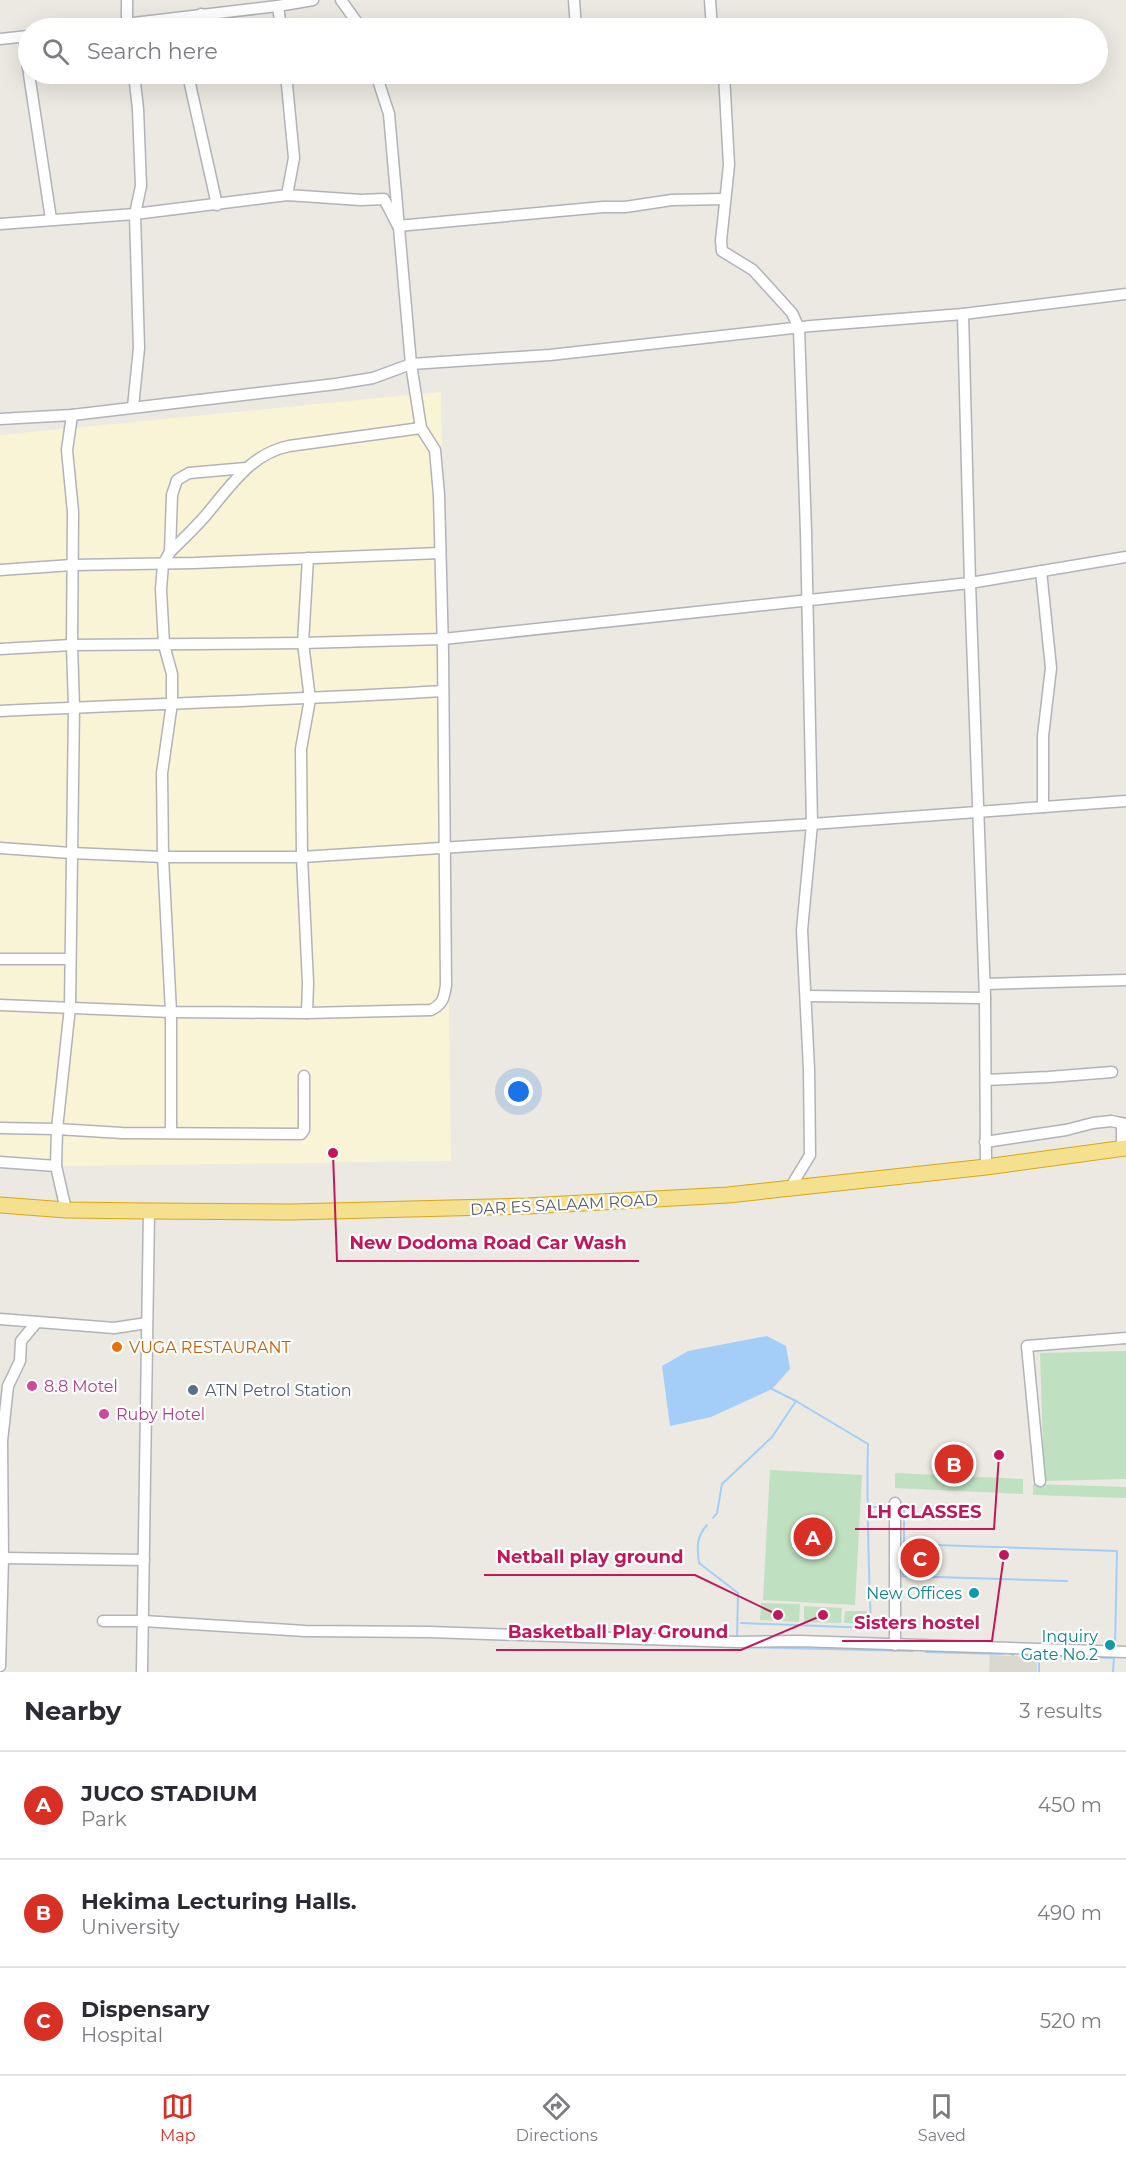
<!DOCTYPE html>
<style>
body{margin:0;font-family:Montserrat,sans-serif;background:#f2f2f3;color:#2b2b33}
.you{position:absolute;left:519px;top:1092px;width:21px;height:21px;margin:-15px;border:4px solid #fff;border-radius:50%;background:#1a73e8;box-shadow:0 0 0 9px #1a73e833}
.badge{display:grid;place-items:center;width:39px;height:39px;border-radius:50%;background:#d93025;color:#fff;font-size:20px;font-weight:700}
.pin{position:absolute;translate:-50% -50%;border:3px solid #fff;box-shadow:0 2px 6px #0006}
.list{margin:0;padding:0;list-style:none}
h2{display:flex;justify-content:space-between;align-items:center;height:78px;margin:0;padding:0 24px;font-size:26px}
h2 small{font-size:20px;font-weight:400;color:#7c7c81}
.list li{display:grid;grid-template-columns:39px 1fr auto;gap:18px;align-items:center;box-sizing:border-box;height:108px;padding:0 24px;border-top:2px solid #e1e1e2}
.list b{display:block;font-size:22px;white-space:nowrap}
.list p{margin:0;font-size:20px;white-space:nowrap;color:#7c7c81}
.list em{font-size:20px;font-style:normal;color:#7c7c81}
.icon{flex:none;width:33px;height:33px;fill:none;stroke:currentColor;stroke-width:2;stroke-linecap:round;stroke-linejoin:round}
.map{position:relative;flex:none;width:1126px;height:1672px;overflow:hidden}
.search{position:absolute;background:#fff;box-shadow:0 6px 24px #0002;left:18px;right:18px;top:18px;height:66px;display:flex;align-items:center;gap:15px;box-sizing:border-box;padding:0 21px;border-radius:33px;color:#7c7c81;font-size:22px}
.sheet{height:402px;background:#fff}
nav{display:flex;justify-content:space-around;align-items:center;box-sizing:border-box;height:84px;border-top:2px solid #e1e1e2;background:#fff;font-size:16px;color:#7c7c81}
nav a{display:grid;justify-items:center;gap:3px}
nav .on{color:#d93025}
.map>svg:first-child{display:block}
</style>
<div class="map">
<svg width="1126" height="1672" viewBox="0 0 1126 1672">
<rect width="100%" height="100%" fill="#ebe9e1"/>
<!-- commercial -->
<polygon fill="#faf4d7" points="441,392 451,1161 0,1167 0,435"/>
<!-- education -->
<polygon fill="#dbd8cf" points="990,1655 1037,1657 1037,1672 989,1672"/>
<!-- green -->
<g fill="#bfe1c1">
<polygon points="1126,1351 1126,1479 1044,1481 1040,1353"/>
<polygon points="770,1470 862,1475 855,1605 763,1600"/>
<polygon points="895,1473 1023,1479 1023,1494 895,1488"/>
<polygon points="1033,1484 1126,1487 1126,1498 1033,1495"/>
<polygon points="761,1603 800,1604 799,1622 760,1620"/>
<polygon points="804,1606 842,1608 841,1623 804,1622"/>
<polygon points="845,1611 867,1611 867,1623 844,1623"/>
</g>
<!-- water -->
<polygon fill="#a4cef8" points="767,1336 786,1346 790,1369 772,1389 711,1417 670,1426 662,1366 688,1351"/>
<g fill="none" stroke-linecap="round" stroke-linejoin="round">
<!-- stream -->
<g stroke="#a4cef8" stroke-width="2">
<polyline points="899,1506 904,1506 904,1544 1117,1551 1115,1647 1117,1647"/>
<polyline points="866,1507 890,1507"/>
<polyline points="713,1518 717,1513 722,1484 772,1437 796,1401 772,1389"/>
<path d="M 707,1525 C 696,1537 697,1547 699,1563 L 738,1593 L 737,1639"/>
<polyline points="904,1544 903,1576 1067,1581"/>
<path d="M 741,1623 L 871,1628 C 869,1566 866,1505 868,1444 L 796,1401"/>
<polyline points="737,1647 913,1651"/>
<polyline points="926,1652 1003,1654"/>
<polyline points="1011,1654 1013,1655"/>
<polyline points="1022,1655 1114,1658 1113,1672"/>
<polyline points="1039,1672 1039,1657"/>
</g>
<defs>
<g id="minor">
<polyline points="341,0 361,28"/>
<polyline points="574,0 576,28"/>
<polyline points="710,0 712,28"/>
<polyline points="278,6 281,28"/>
<polyline points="91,28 278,6 313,0"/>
<polyline points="127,28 127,0"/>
<polyline points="199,28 201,14"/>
<polyline points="24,37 28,69"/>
<polyline points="0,39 28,36"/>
<polyline points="29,74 51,219"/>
<polyline points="192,74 190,84 217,205"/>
<polyline points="286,74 294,158 287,195"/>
<polyline points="595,74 616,77 656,74"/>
<polyline points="724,74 729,165 721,241 722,251 753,270 792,313 799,328 806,532 812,824 802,930 809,1069 810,1155 790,1188"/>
<polyline points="0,224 135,214 287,195 361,200 384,199 398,226 603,207 625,207 672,200 725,199"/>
<polyline points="963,314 970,583 985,998 986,1167"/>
<polyline points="133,407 139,348 135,214 141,186 138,109 134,74"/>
<polyline points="0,419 72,415 336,384 373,378 411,364 550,355 811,326 963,314 1126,294"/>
<path d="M 170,552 C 182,540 195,528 206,515 C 230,487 250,454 289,446 L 421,428"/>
<polyline points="0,570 72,565 194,563 440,553"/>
<polyline points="1041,571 1051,668 1043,736 1043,807"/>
<polyline points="0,649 72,645 303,643 443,639 970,583 1126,557"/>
<path d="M 0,711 C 148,704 295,700 443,691"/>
<polyline points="0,848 71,853 163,857 302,857 812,824 1126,801"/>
<polyline points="0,959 70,959"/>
<polyline points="985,984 1126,980"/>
<polyline points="806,996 985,998"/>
<path d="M 0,1005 L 171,1012 L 307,1013 L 431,1010 C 443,1004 444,998 446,985 L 443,652 L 439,495 L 435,450 L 421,428 L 411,364 L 389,114 L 376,74"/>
<polyline points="307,1013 308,983 302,857 301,749 310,699 303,643 308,558"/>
<polyline points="986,1080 1049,1077 1112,1072"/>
<polyline points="0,1128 57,1129 122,1133 301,1134 304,1130 304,1076"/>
<polyline points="171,1133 171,1012 163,857 162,773 172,703 172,674 164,645 161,589 163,564 170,552 172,495 177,480 189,473 246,468"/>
<polyline points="985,1142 1066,1130 1093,1123 1111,1121 1126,1124"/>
<polyline points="1122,1149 1122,1124"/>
<polyline points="0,1162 56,1166"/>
<polyline points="66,1210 56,1166 57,1129 70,1007 74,707 72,645 73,512 67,450 72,415"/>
<polyline points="0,1319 114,1328 147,1323"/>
<polyline points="1040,1481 1027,1346 1126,1338"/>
<polyline points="3,1558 144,1560"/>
<polyline points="103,1621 143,1621 305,1631 429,1632 737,1642 799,1641 1126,1652"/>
<polyline points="895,1645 895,1503"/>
<polyline points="0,1666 3,1558 2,1441 8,1386 20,1361 21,1341 37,1322"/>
<polyline points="142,1672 149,1211"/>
</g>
<polyline id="highway" points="0,1205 66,1210 149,1211 291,1212 528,1206 728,1195 986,1167 1126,1148"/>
</defs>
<!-- minor casing -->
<use href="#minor" stroke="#b1b3b8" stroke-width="13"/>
<!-- highway casing -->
<use href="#highway" stroke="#daa712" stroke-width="17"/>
<!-- minor -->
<use href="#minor" stroke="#fff" stroke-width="10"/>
<!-- highway -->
<use href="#highway" stroke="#f4e08f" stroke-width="15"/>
</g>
<!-- markers -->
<circle fill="#e8710a" stroke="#fff" stroke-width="2" cx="117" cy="1347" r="6"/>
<g fill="#d1479c" stroke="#fff" stroke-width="2">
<circle cx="32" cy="1386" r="6"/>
<circle cx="104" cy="1414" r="6"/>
</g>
<circle fill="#5c6f8a" stroke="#fff" stroke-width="2" cx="193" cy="1390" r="6"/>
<g fill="#0f9aa8" stroke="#fff" stroke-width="2">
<circle cx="974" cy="1593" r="6"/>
<circle cx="1110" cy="1645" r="6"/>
</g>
<g text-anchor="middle" stroke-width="4.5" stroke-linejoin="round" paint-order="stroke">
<!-- street labels -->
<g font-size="16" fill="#595c61" stroke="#fff">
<text transform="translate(564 1204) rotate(-3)" y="6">DAR ES SALAAM ROAD</text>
</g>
<!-- food labels -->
<g font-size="16" fill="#c56008" stroke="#fff" text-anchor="start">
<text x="129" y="1353">VUGA RESTAURANT</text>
</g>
<!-- hotel labels -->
<g font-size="16" fill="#b23c85" stroke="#fff" text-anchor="start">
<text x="44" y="1392">8.8 Motel</text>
<text x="116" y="1420">Ruby Hotel</text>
</g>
<!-- service labels -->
<g font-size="16" fill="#4e5e75" stroke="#fff" text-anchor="start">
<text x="205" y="1396">ATN Petrol Station</text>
</g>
<!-- culture labels -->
<g font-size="16" fill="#0d838f" stroke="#fff" text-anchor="end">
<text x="962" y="1599">New Offices</text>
<text x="1098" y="1642">Inquiry<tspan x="1098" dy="18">Gate No.2</tspan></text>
</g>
</g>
<!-- callouts -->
<path fill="none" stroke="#c2185b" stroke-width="2" d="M333 1153L337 1261H639M999 1455L994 1529H855M778 1615L695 1575H484M1004 1555L992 1641H842M823 1615L741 1650H496"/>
<g fill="#c2185b" stroke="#fff" stroke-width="2">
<circle cx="333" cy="1153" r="6"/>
<circle cx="999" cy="1455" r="6"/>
<circle cx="778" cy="1615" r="6"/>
<circle cx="1004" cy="1555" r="6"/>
<circle cx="823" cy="1615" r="6"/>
</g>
<g font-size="18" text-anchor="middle" font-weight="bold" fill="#c2185b" stroke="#fff" stroke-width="4.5" stroke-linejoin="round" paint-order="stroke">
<text x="488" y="1249">New Dodoma Road Car Wash</text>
<text x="924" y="1518">LH CLASSES</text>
<text x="590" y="1563">Netball play ground</text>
<text x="917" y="1629">Sisters hostel</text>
<text x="618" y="1638">Basketball Play Ground</text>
</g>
</svg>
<div class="you"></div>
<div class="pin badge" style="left:813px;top:1537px">A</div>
<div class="pin badge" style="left:954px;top:1464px">B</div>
<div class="pin badge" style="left:920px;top:1558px">C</div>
<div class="search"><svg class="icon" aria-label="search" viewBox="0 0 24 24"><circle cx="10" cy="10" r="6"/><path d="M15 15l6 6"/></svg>Search here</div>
</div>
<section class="sheet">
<h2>Nearby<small>3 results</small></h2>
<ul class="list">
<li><span class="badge">A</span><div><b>JUCO STADIUM</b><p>Park</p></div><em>450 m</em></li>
<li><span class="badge">B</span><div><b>Hekima Lecturing Halls.</b><p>University</p></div><em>490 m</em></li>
<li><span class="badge">C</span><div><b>Dispensary</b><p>Hospital</p></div><em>520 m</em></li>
</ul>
</section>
<nav>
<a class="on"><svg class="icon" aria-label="map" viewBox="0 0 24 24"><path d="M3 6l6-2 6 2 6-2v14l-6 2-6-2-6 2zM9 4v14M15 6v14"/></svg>Map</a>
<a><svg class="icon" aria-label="directions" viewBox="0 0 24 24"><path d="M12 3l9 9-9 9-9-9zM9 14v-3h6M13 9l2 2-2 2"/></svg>Directions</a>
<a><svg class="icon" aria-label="saved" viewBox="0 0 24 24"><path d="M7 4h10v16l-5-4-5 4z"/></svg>Saved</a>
</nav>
